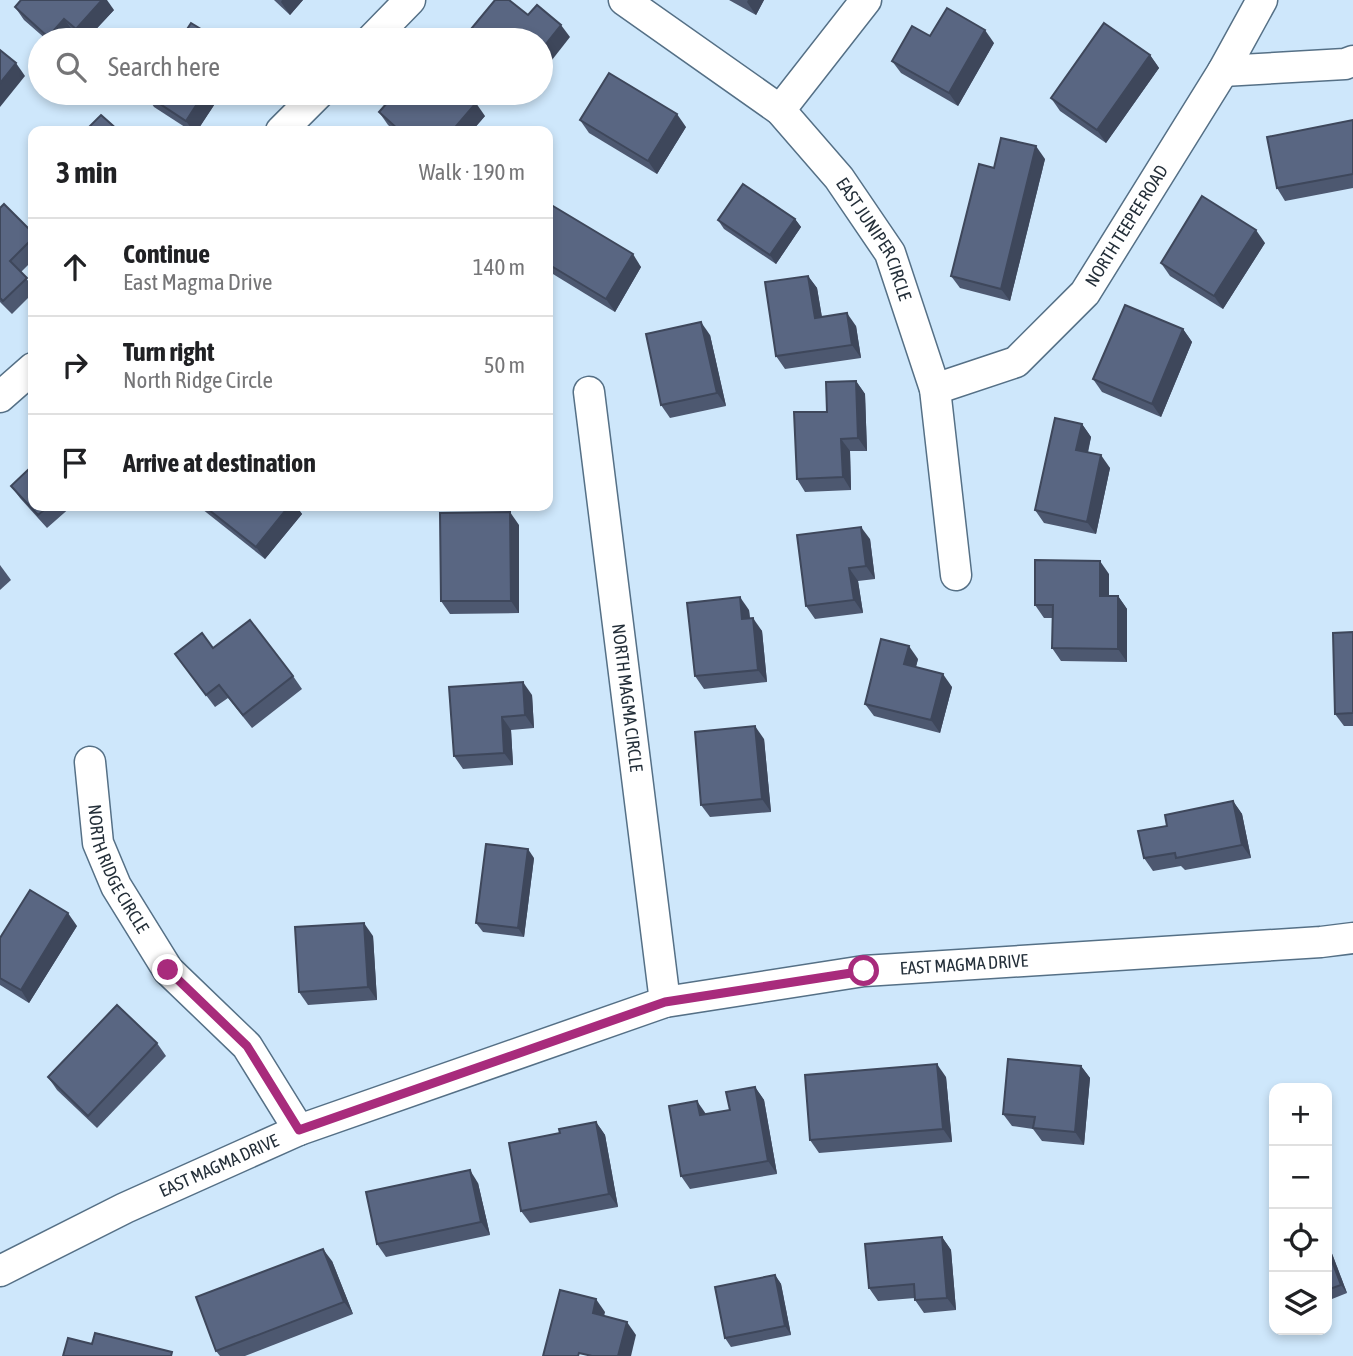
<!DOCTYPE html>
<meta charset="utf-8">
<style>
body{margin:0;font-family:"Asap Condensed",sans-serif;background:#f2f2f2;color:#202124}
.controls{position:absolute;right:21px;bottom:21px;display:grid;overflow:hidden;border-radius:14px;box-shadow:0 4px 10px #0003}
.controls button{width:63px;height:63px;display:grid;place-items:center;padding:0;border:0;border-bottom:2px solid #e0e0e0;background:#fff;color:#202124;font:35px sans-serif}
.stop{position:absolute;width:21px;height:21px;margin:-16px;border:5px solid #a82b7c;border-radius:50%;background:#fff}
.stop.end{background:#a82b7c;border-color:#fff;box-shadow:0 2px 7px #0008}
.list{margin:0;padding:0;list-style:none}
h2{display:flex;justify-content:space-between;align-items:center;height:91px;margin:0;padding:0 28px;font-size:30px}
h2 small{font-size:23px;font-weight:400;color:#757577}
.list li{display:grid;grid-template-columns:46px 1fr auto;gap:21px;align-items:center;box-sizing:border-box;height:98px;padding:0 28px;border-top:2px solid #e0e0e0}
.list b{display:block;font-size:26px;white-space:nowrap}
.list p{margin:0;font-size:23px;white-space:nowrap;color:#757577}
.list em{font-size:23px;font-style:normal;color:#757577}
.icon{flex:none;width:38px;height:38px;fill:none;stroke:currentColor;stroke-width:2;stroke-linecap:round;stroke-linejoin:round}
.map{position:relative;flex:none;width:1353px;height:1356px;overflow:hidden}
.search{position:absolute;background:#fff;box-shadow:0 4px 10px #0003;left:28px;top:28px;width:525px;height:77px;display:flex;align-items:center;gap:18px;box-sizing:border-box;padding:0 24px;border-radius:38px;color:#757577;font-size:26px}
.panel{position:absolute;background:#fff;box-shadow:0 4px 10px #0003;left:28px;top:126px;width:525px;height:385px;border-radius:14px}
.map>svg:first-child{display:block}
</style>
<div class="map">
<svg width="1353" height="1356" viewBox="0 0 1353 1356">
<rect width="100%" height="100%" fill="#cee7fb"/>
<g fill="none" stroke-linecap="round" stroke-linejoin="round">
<defs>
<g id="street">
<path id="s1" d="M 624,0 L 780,110 L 839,178 L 890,253 L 935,389 L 956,575"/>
<polyline points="371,40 410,0"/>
<polyline points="1223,71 1345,64 1353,61"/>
<polyline points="780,110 866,0"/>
<polyline points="281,131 319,93"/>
<path id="s2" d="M 935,389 L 1016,362 L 1085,293 L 1223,71 L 1262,0"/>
<path id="s3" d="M 589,392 L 665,1002"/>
<polyline points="0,397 33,368"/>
<path id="s4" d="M 90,762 L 98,843 L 116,886 L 168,970 L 247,1046 L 299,1130"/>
<path id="s5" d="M 0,1271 L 125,1208 L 299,1130 L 665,1002 L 864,971 L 1321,942 L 1353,938"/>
</g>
</defs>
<!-- street casing -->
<use href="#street" stroke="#557086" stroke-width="33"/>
<!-- street -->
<use href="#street" stroke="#fff" stroke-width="30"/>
</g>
<!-- wall -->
<g fill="#4d5870">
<polygon points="274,0 303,0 290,15"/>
<polygon points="729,0 764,0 756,15"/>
<polygon points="15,7 114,10 86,40 83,40 73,31 65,40 47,40 24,20"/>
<polygon points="994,43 958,106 901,73 892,61"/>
<polygon points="1150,55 1159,68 1106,143 1060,111 1051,98"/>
<polygon points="222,93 197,131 191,131 154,107 145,94"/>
<polygon points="379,112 485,116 472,131 395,131 388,125"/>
<polygon points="580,120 686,127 657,174 589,133"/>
<polygon points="1353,120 1353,188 1285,201 1277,188"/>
<polygon points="1045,159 1010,301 960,288 951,276 994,168"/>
<polygon points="548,203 641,267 615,312 548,271"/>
<polygon points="0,208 33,233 33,260 21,272 33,287 33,293 12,314 0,302"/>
<polygon points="795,219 801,227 776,264 724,229 718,220"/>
<polygon points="1265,243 1223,309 1170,276 1161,263"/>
<polygon points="808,276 817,288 822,317 856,326 861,358 785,369 776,356"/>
<polygon points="1183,329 1192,342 1161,417 1102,392 1093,379"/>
<polygon points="710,335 726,406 670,418 661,405"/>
<polygon points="856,381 865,394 867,451 850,451 851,490 805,492 797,479 827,412"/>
<polygon points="1082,424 1091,437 1088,453 1110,468 1096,534 1044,523 1035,510"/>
<polygon points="11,486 33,506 72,506 47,528 20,498"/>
<polygon points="199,506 296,506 302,514 265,559 202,509"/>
<polygon points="519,525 519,613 450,614 441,601"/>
<polygon points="870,539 875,579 858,581 863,613 815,619 806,606"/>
<polygon points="0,565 11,580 0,590"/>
<polygon points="1109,574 1109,596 1118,596 1127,609 1127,662 1061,661 1052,648 1053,618 1044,618 1035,605"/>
<polygon points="749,610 750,618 762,631 767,682 704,689 695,676"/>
<polygon points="1353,632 1353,726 1344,726 1335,714"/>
<polygon points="213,648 293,676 302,689 252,728 228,698 215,707 175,654"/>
<polygon points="918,659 916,667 952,687 940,733 874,716 865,704"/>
<polygon points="449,687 532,695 534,728 511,730 513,765 463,769 454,756"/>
<polygon points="764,739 771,812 710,817 701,805"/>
<polygon points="1233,801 1242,814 1251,858 1185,870 1181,866 1153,871 1144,858 1167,826"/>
<polygon points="534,858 524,937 483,932 476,923"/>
<polygon points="77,926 29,1003 0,985 0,938"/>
<polygon points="373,936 377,1000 308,1005 299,992"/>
<polygon points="157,1043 166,1056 97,1128 57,1090 48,1077"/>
<polygon points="1081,1066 1090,1078 1084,1145 1042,1141 1033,1129 1012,1126 1003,1114"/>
<polygon points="946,1077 952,1142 819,1153 810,1140"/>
<polygon points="755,1087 764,1100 777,1174 690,1189 681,1176 706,1114 730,1110"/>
<polygon points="596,1122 605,1135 618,1207 530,1223 521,1211 560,1133"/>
<polygon points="478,1183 490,1235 386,1257 377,1244"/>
<polygon points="942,1237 951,1250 956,1310 924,1313 915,1300 915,1298 878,1301 869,1288"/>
<polygon points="1327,1246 1331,1251 1347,1293 1327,1301"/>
<polygon points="332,1261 353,1314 245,1356 220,1356 216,1351"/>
<polygon points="775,1275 781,1284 791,1335 731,1347 725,1338"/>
</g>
<!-- shaded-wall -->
<g fill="#3e475b">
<polygon points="102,0 107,0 114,10 86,40 83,40 76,29"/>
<polygon points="282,0 303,0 290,15 281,2"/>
<polygon points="748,0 764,0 756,15 747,2"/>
<polygon points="64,19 73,31 65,40 50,40 48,37"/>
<polygon points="561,25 570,37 541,74 541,50"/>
<polygon points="985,30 994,43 958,106 949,93"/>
<polygon points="1150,55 1159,68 1106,143 1097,130"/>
<polygon points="16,63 25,76 0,107 0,83"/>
<polygon points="204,93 222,93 197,131 193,131 186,121"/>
<polygon points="476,103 485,116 472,131 452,131"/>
<polygon points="677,114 686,127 657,174 648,161"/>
<polygon points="1036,146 1045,159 1010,301 1001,289"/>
<polygon points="795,219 801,227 776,264 770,255"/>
<polygon points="1256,230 1265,243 1223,309 1214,296"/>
<polygon points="633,254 641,267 615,312 606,299"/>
<polygon points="808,276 817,288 824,330 815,318"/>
<polygon points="847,313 856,326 861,358 852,345"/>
<polygon points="701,322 710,335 726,406 717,393"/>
<polygon points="1183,329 1192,342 1161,417 1152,404"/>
<polygon points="856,381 865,394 867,451 858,438"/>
<polygon points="1082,424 1091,437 1085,463 1076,450"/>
<polygon points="841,439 850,451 851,490 843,477"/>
<polygon points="1101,455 1110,468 1096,534 1087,522"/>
<polygon points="289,506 296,506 302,514 265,559 256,547"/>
<polygon points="510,512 519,525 519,613 511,601"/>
<polygon points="861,527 870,539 875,579 866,566"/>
<polygon points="1100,561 1109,574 1109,608 1100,596"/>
<polygon points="849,568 858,581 863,613 854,600"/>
<polygon points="1118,596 1127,609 1127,662 1118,649"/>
<polygon points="740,597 749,610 751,632 742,619"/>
<polygon points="753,618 762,631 767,682 758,670"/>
<polygon points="909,646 918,659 913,677 904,664"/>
<polygon points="943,674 952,687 940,733 931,720"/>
<polygon points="523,682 532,695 534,728 525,715"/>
<polygon points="502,717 511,730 513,765 504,753"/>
<polygon points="755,726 764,739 771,812 762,799"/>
<polygon points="1233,801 1242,814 1251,858 1242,845"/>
<polygon points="528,849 534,858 524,937 518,928"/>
<polygon points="68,913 77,926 29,1003 21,990"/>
<polygon points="364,923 373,936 377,1000 368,987"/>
<polygon points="937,1064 946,1077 952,1142 943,1129"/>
<polygon points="1081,1066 1090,1078 1084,1145 1075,1132"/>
<polygon points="755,1087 764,1100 777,1174 768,1161"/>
<polygon points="697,1101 706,1114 700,1115"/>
<polygon points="596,1122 605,1135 618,1207 609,1194"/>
<polygon points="470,1170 478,1183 490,1235 481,1222"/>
<polygon points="942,1237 951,1250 956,1310 947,1298"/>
<polygon points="1327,1246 1331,1251 1347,1293 1341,1285"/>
<polygon points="323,1249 332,1261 353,1314 344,1302"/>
<polygon points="775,1275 781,1284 791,1335 785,1326"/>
<polygon points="596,1299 605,1312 602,1326 593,1313"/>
<polygon points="627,1322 636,1335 631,1356 618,1356"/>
</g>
<!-- building -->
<g fill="#596682" stroke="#3e475b" stroke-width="2">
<polygon points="21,0 102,0 76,29 64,19 48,37 15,7"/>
<polygon points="495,0 509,0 528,15 537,5 561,25 541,50 541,40 473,40 466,35"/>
<polygon points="947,8 985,30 949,93 892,61 912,26 930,36"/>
<polygon points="191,23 219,40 180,40"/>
<polygon points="1104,23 1150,55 1097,130 1051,98"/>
<polygon points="0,50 16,63 0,83"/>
<polygon points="609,73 677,114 648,161 580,120"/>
<polygon points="146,93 204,93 186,121 145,94"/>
<polygon points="396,93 464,93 476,103 452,131 400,131 379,112"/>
<polygon points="101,115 119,131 85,131"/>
<polygon points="1353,120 1353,174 1277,188 1267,137"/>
<polygon points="1001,138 1036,146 1001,289 951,276 979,164 994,168"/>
<polygon points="743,184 795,219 770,255 718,220"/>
<polygon points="1202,196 1256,230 1214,296 1161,263"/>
<polygon points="548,203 633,254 606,299 548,264"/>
<polygon points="4,204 33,233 33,238 10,261 27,278 3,301 0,298 0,208"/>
<polygon points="808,276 815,318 847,313 852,345 776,356 765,282"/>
<polygon points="1125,305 1183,329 1152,404 1093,379"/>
<polygon points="701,322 717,393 661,405 646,334"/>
<polygon points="856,381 858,438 841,439 843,477 797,479 794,412 827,412 826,382"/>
<polygon points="1055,418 1082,424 1076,450 1101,455 1087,522 1035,510"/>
<polygon points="33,465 33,506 49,506 38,515 11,486"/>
<polygon points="204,506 289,506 256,547"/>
<polygon points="510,512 511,601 441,601 440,513"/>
<polygon points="861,527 866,566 849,568 854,600 806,606 797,535"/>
<polygon points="1035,560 1100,561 1100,596 1118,596 1118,649 1052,648 1053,605 1035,605"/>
<polygon points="740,597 742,619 753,618 758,670 695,676 687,603"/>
<polygon points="250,620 293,676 243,715 219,685 206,695 175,654 202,633 213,648"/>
<polygon points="1353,632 1353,713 1335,714 1333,633"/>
<polygon points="881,639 909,646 904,664 943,674 931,720 865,704"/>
<polygon points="523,682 525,715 502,717 504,753 454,756 449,687"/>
<polygon points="755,726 762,799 701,805 695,732"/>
<polygon points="1233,801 1242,845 1176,858 1175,853 1144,858 1138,831 1167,826 1165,815"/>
<polygon points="486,844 528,849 518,928 476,923"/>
<polygon points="30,890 68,913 21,990 0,978 0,938"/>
<polygon points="364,923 368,987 299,992 295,927"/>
<polygon points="117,1005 157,1043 88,1116 48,1077"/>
<polygon points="1008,1059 1081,1066 1075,1132 1033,1128 1035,1117 1003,1114"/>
<polygon points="937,1064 943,1129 810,1140 805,1075"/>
<polygon points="755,1087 768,1161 681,1176 669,1106 697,1101 700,1115 730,1110 726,1092"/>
<polygon points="596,1122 609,1194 521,1211 509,1143 560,1133 559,1129"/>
<polygon points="470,1170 481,1222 377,1244 366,1192"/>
<polygon points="942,1237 947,1298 915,1300 914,1284 869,1288 865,1244"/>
<polygon points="1327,1248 1341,1285 1327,1290"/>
<polygon points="323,1249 344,1302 216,1351 196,1297"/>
<polygon points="775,1275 785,1326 725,1338 715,1287"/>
<polygon points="560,1290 596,1299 593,1313 627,1322 618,1356 592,1356 579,1353 578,1356 543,1356"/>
<polygon points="95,1333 172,1352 171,1356 63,1356 68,1338 92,1344"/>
</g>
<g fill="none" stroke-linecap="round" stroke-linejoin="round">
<!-- route -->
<polyline stroke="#a82b7c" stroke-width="9" points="168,970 247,1046 299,1130 665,1002 864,971"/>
</g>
<g text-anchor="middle" stroke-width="7" stroke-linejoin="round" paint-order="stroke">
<!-- street labels -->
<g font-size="18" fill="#242f39" stroke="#e6f2fc">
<text dy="6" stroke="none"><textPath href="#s2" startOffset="262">NORTH TEEPEE ROAD</textPath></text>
<text dy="6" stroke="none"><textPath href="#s1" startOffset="352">EAST JUNIPER CIRCLE</textPath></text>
<text dy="6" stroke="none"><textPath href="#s3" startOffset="308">NORTH MAGMA CIRCLE</textPath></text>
<text dy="6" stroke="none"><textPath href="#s4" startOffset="112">NORTH RIDGE CIRCLE</textPath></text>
<text dy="6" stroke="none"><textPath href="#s5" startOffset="1020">EAST MAGMA DRIVE</textPath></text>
<text dy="6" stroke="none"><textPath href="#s5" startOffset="243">EAST MAGMA DRIVE</textPath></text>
</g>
</g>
</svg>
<div class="controls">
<button>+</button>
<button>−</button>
<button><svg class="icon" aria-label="locate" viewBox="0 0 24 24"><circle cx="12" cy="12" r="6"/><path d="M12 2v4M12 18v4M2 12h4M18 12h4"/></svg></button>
<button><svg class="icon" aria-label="layers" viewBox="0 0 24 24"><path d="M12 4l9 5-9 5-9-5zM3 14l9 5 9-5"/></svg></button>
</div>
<div class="stop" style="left:864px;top:971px"></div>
<div class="stop end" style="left:168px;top:970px"></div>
<div class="search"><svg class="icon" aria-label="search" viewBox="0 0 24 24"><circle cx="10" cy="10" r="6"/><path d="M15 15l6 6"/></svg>Search here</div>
<section class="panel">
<h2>3 min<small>Walk · 190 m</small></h2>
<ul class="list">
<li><svg class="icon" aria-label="ahead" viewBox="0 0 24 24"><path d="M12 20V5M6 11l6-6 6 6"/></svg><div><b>Continue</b><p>East Magma Drive</p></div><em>140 m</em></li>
<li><svg class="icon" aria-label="right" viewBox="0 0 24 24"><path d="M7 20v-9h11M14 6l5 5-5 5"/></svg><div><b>Turn right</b><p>North Ridge Circle</p></div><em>50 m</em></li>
<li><svg class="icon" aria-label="arrive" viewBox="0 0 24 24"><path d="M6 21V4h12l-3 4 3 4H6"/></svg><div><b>Arrive at destination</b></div></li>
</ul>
</section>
</div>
